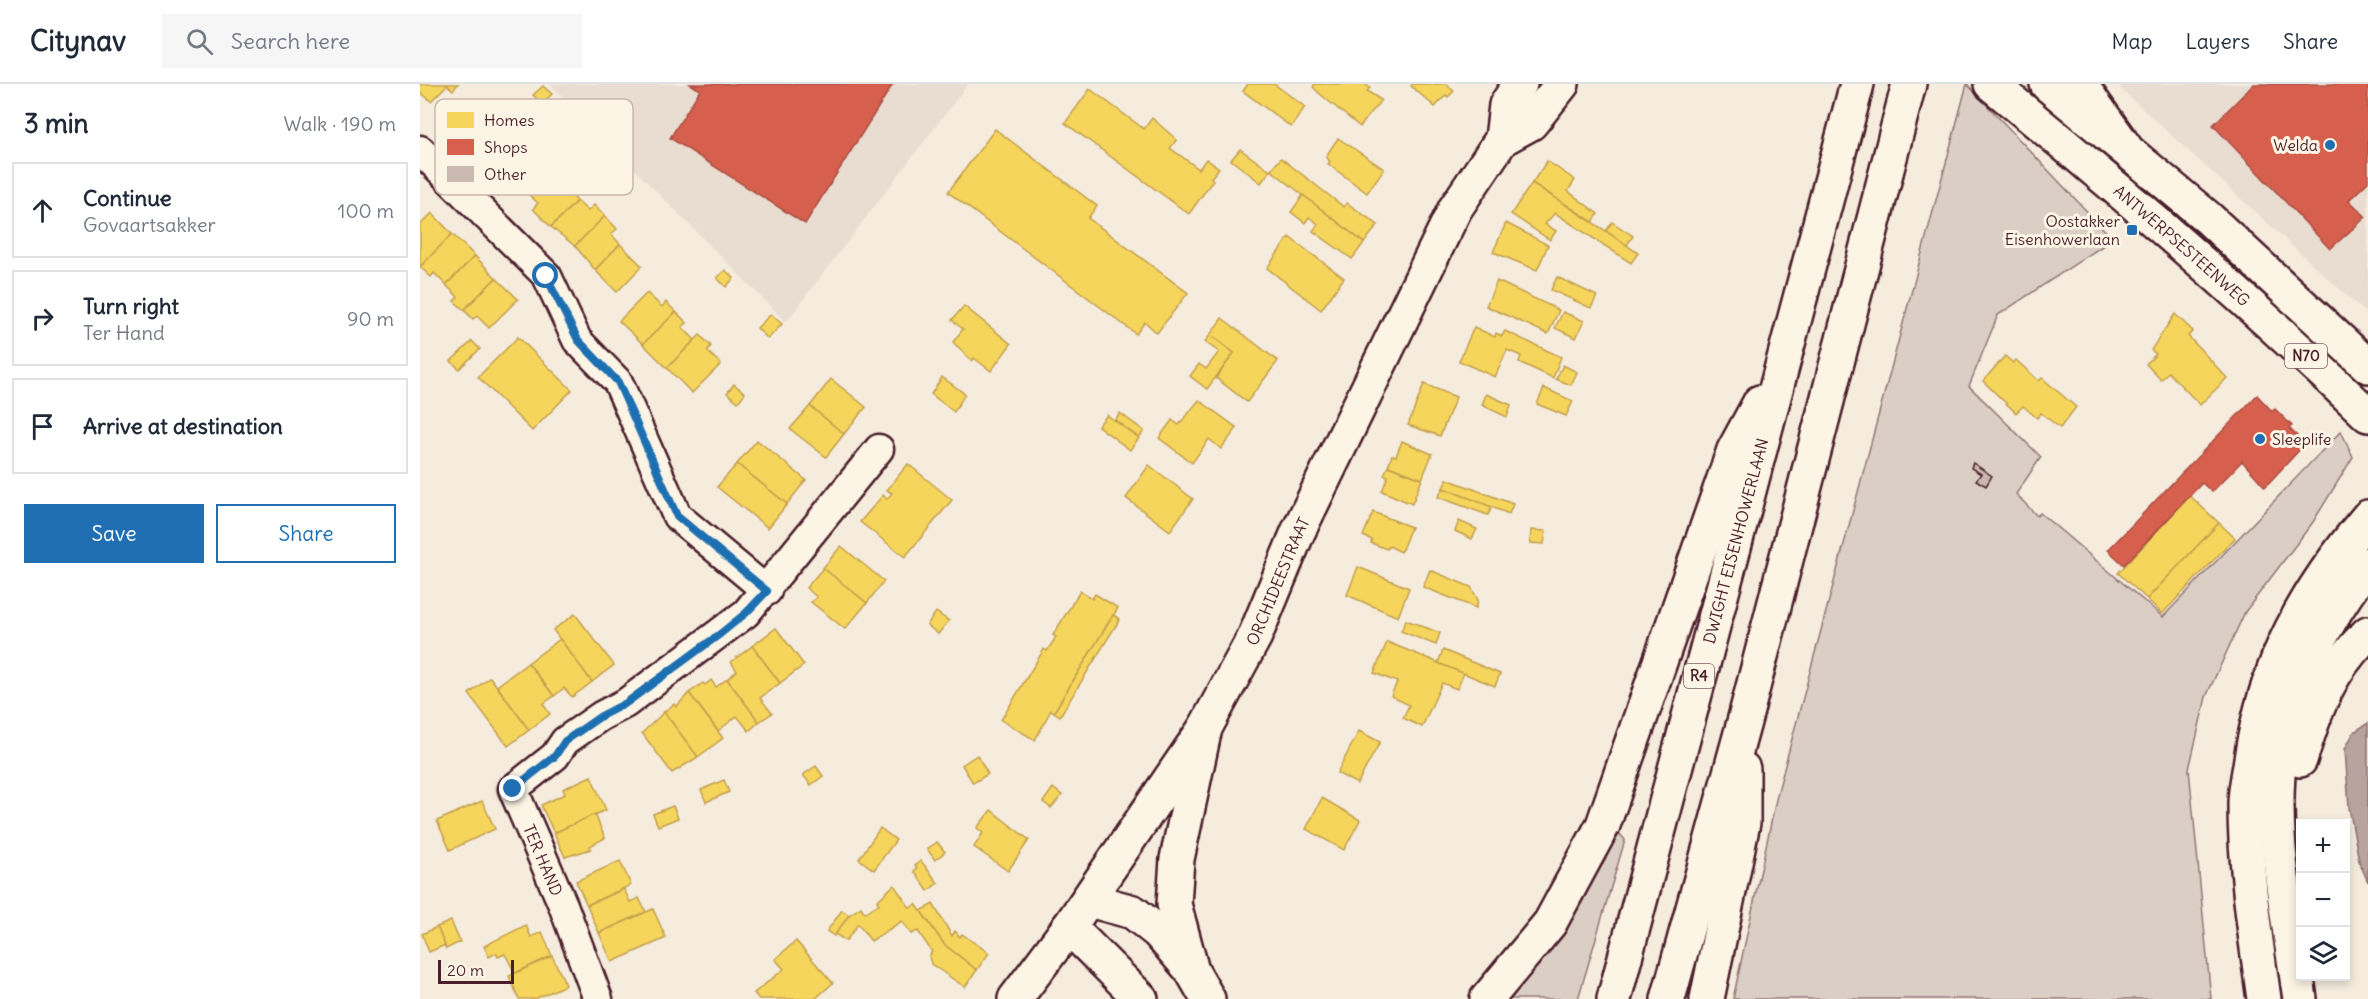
<!DOCTYPE html>
<meta charset="utf-8">
<style>
body{margin:0;font-family:Delius,sans-serif;background:#f6f6f7;color:#1f2937}
.controls{position:absolute;right:18px;bottom:18px;display:grid;overflow:hidden;border-radius:0px;box-shadow:0 3px 9px #0003}
.controls button{width:54px;height:54px;display:grid;place-items:center;padding:0;border:0;border-bottom:2px solid #e0e1e3;background:#fff;color:#1f2937;font:30px sans-serif}
.scale{position:absolute;left:18px;bottom:15px;width:76px;box-sizing:border-box;padding-left:6px;border:3px solid #4a1f2b;border-top:0;font-size:16px;line-height:21px;white-space:nowrap;color:#4a1f2b;-webkit-text-stroke:4px #fcf5e5;paint-order:stroke}
.stop{position:absolute;width:18px;height:18px;margin:-14px;border:4px solid #1f6fb2;border-radius:50%;background:#fff}
.stop.end{background:#1f6fb2;border-color:#fff;box-shadow:0 2px 6px #0008}
.list{margin:0;padding:0;list-style:none}
h2{display:flex;justify-content:space-between;align-items:center;height:78px;margin:0;padding:0 24px;font-size:26px}
h2 small{font-size:20px;font-weight:400;color:#747a83}
.list li{display:grid;grid-template-columns:39px 1fr auto;gap:18px;align-items:center;box-sizing:border-box;height:96px;margin:0 12px 12px;padding:0 12px;border:2px solid #e0e1e3;border-radius:0px}
.list b{display:block;font-size:22px;white-space:nowrap}
.list p{margin:0;font-size:20px;white-space:nowrap;color:#747a83}
.list em{font-size:20px;font-style:normal;color:#747a83}
.actions{display:flex;gap:12px;padding:18px 24px}
.actions a{flex:1;padding:14px 0;border:2px solid #1f6fb2;border-radius:0px;text-align:center;font-size:21px;color:#1f6fb2}
.actions .main{background:#1f6fb2;color:#fff}
.icon{flex:none;width:33px;height:33px;fill:none;stroke:currentColor;stroke-width:2;stroke-linecap:round;stroke-linejoin:round}
.map{position:relative;flex:none;width:1948px;height:915px;overflow:hidden}
header{display:flex;align-items:center;gap:36px;box-sizing:border-box;height:84px;padding:0 30px;background:#fff;border-bottom:2px solid #e0e1e3}
header strong{font-size:28px}
nav{display:flex;gap:33px;margin-inline-start:auto;font-size:21px}
.search{width:420px;height:54px;background:#f6f6f7;display:flex;align-items:center;gap:15px;box-sizing:border-box;padding:0 21px;border-radius:0px;color:#747a83;font-size:22px}
main{display:flex}
aside{flex:1;background:#fff}
.map>svg:first-child{display:block}
</style>
<header>
<strong>Citynav</strong>
<div class="search"><svg class="icon" aria-label="search" viewBox="0 0 24 24"><circle cx="10" cy="10" r="6"/><path d="M15 15l6 6"/></svg>Search here</div>
<nav><a>Map</a><a>Layers</a><a>Share</a></nav>
</header>
<main>
<aside>
<h2>3 min<small>Walk · 190 m</small></h2>
<ul class="list">
<li><svg class="icon" aria-label="ahead" viewBox="0 0 24 24"><path d="M12 20V5M6 11l6-6 6 6"/></svg><div><b>Continue</b><p>Govaartsakker</p></div><em>100 m</em></li>
<li><svg class="icon" aria-label="right" viewBox="0 0 24 24"><path d="M7 20v-9h11M14 6l5 5-5 5"/></svg><div><b>Turn right</b><p>Ter Hand</p></div><em>90 m</em></li>
<li><svg class="icon" aria-label="arrive" viewBox="0 0 24 24"><path d="M6 21V4h12l-3 4 3 4H6"/></svg><div><b>Arrive at destination</b></div></li>
</ul>
<div class="actions"><a class="main">Save</a><a>Share</a></div>
</aside>
<div class="map">
<svg width="1948" height="915" viewBox="0 0 1948 915">
<rect width="100%" height="100%" fill="#f5ecde"/>
<filter id="ink" filterUnits="userSpaceOnUse"><feTurbulence type="fractalNoise" baseFrequency=".0167" numOctaves="2"/><feDisplacementMap in="SourceGraphic" scale="12" xChannelSelector="R" yChannelSelector="G"/><feConvolveMatrix kernelMatrix="1 2 1 2 8 2 1 2 1" color-interpolation-filters="sRGB"/></filter>
<g filter="url(#ink)">
<!-- built -->
<g fill="#e8ddd0">
<polygon points="130,0 548,0 366,238"/>
<polygon points="1698,0 1948,0 1948,231 1703,7"/>
</g>
<!-- green -->
<g fill="#dbcec4" stroke="#927678" stroke-width="1.5">
<polygon points="1547,0 1693,155 1578,231 1549,302 1621,373 1596,410 1617,432 1620,429 1743,533 1921,347 1933,373 1893,438 1825,528 1786,613 1769,685 1791,915 1313,915 1357,711"/>
<polygon points="1200,750 1205,756 1158,915 1087,915 1120,880 1182,769 1194,751"/>
</g>
<!-- water -->
<polygon fill="#b8a39e" stroke="#8c6e70" stroke-width="1.5" points="1948,639 1948,798 1939,777 1929,723 1925,665 1934,648"/>
<!-- homes -->
<g fill="#f6d55c" stroke="#c29e4d" stroke-width="1.5">
<polygon points="0,0 38,0 33,6 27,1 11,17 0,8"/>
<polygon points="828,0 854,0 885,23 871,43 823,7"/>
<polygon points="895,0 945,0 950,4 947,7 961,16 940,43 900,10 893,3"/>
<polygon points="993,0 1026,0 1034,7 1028,13 1026,11 1015,23 991,2"/>
<polygon points="123,2 132,10 122,20 113,11"/>
<polygon points="670,5 724,45 732,34 757,56 750,64 779,85 786,75 799,84 791,94 793,96 769,130 645,39"/>
<polygon points="575,45 677,122 668,134 768,209 737,249 725,238 716,250 528,108"/>
<polygon points="918,54 964,85 947,109 908,80 910,78 906,72"/>
<polygon points="820,65 850,87 841,99 811,76"/>
<polygon points="861,74 924,123 927,119 958,141 944,159 851,86"/>
<polygon points="1127,77 1155,96 1148,107 1178,130 1173,138 1112,99"/>
<polygon points="130,88 157,117 131,143 113,125 118,119 108,110"/>
<polygon points="1112,99 1186,147 1218,169 1211,179 1135,129 1125,140 1136,147 1130,156 1091,130"/>
<polygon points="883,111 944,159 932,175 893,147 898,140 889,133 885,139 871,128"/>
<polygon points="157,117 168,127 174,121 185,132 155,162 131,143"/>
<polygon points="12,129 32,150 0,183 0,141"/>
<polygon points="185,132 197,145 191,150 200,160 175,186 155,162"/>
<polygon points="1192,138 1213,152 1207,161 1186,147"/>
<polygon points="1086,139 1128,161 1117,186 1073,168"/>
<polygon points="32,150 55,172 26,201 14,189 11,193 0,183"/>
<polygon points="869,153 924,194 901,226 847,184"/>
<polygon points="200,160 222,182 197,208 175,186"/>
<polygon points="55,172 76,194 44,226 34,217 38,213 26,201"/>
<polygon points="305,186 314,194 306,203 297,194"/>
<polygon points="1137,193 1177,212 1171,224 1131,206"/>
<polygon points="76,194 98,215 69,244 57,232 53,235 44,226"/>
<polygon points="1077,197 1139,226 1128,250 1066,222"/>
<polygon points="227,209 242,223 246,218 256,228 223,260 199,237"/>
<polygon points="544,222 591,260 571,287 554,274 552,277 533,258 543,245 532,236"/>
<polygon points="256,228 267,239 262,243 275,256 247,284 223,260"/>
<polygon points="1143,228 1164,237 1156,254 1135,244"/>
<polygon points="351,230 362,240 348,255 337,244"/>
<polygon points="1755,230 1773,247 1768,252 1807,294 1780,321 1748,288 1741,296 1726,280 1736,270 1731,266"/>
<polygon points="802,234 858,277 827,318 796,294 814,269 790,251"/>
<polygon points="1054,243 1075,253 1076,249 1082,252 1085,247 1141,273 1133,294 1099,278 1101,272 1087,266 1075,293 1039,277"/>
<polygon points="280,251 291,262 287,267 301,280 272,309 247,284"/>
<polygon points="790,251 814,269 787,305 770,292 779,280 786,285 799,268 785,258"/>
<polygon points="98,253 152,306 112,347 58,293"/>
<polygon points="52,257 60,265 39,285 31,277"/>
<polygon points="1585,272 1593,279 1596,276 1619,297 1622,294 1656,323 1640,344 1621,329 1617,334 1603,322 1596,329 1563,297"/>
<polygon points="1143,281 1157,288 1151,301 1136,295"/>
<polygon points="522,293 545,310 534,328 511,310"/>
<polygon points="411,295 446,323 424,350 390,322"/>
<polygon points="314,300 325,309 318,318 307,309"/>
<polygon points="1004,300 1036,313 1020,352 988,341"/>
<polygon points="1124,304 1153,317 1146,332 1117,320"/>
<polygon points="1066,310 1091,321 1087,333 1062,321"/>
<polygon points="779,316 817,344 801,365 789,355 772,379 739,354 752,336 759,341"/>
<polygon points="390,322 424,350 406,373 370,345"/>
<polygon points="700,329 724,347 719,354 695,336"/>
<polygon points="687,331 719,354 710,366 678,342"/>
<polygon points="337,356 386,396 367,420 317,380"/>
<polygon points="982,357 1012,370 1002,395 968,382 972,371 976,372"/>
<polygon points="317,380 367,420 348,444 297,403"/>
<polygon points="488,380 532,416 485,473 440,438 463,411 467,415 472,409 467,406"/>
<polygon points="729,381 773,415 750,447 706,414"/>
<polygon points="968,382 1002,395 992,420 962,407 968,392 964,391"/>
<polygon points="1027,395 1093,420 1089,430 1023,404"/>
<polygon points="1023,404 1072,423 1068,431 1018,413"/>
<polygon points="1770,412 1799,439 1727,515 1698,489"/>
<polygon points="953,428 991,443 981,468 969,462 967,465 951,459 952,456 943,452"/>
<polygon points="1039,437 1057,445 1052,455 1035,447"/>
<polygon points="1799,439 1815,454 1742,530 1727,515"/>
<polygon points="1111,446 1126,447 1124,460 1110,459"/>
<polygon points="421,462 464,497 447,519 403,484"/>
<polygon points="938,483 989,504 978,533 927,511"/>
<polygon points="403,484 447,519 425,545 391,518 397,513 386,504"/>
<polygon points="1010,486 1051,503 1058,516 1056,524 1003,503"/>
<polygon points="660,507 672,515 675,510 698,524 634,628 631,626 615,656 581,636 624,565 627,567 636,553 633,551"/>
<polygon points="516,528 529,537 518,550 507,541"/>
<polygon points="155,530 194,581 172,598 133,546"/>
<polygon points="693,531 700,535 640,632 634,628"/>
<polygon points="986,536 1020,549 1016,561 981,547"/>
<polygon points="356,544 384,581 360,599 332,562"/>
<polygon points="140,555 172,598 152,613 144,604 134,612 108,579"/>
<polygon points="967,558 1044,589 1037,605 1022,599 1002,643 983,634 989,621 971,612 977,598 954,589"/>
<polygon points="332,562 360,599 340,614 352,629 339,638 307,595 317,587 311,578"/>
<polygon points="1023,566 1080,590 1075,602 1018,579"/>
<polygon points="108,579 134,612 123,620 130,630 109,646 77,602"/>
<polygon points="70,593 109,646 88,662 49,610"/>
<polygon points="307,595 339,638 329,647 317,632 298,647 269,609 283,599 285,601 291,596 296,603"/>
<polygon points="269,609 303,654 278,673 244,628 254,620 256,623"/>
<polygon points="244,628 278,673 252,689 222,649"/>
<polygon points="939,647 960,658 937,700 917,689"/>
<polygon points="557,671 568,690 553,699 542,681"/>
<polygon points="396,682 403,692 391,701 383,691"/>
<polygon points="171,692 186,726 134,749 121,721 145,710 143,705"/>
<polygon points="304,696 309,708 286,718 281,706"/>
<polygon points="633,704 642,711 631,724 623,718"/>
<polygon points="902,714 940,736 924,766 886,745"/>
<polygon points="62,717 75,745 30,766 17,737"/>
<polygon points="253,722 258,734 238,742 233,730"/>
<polygon points="571,726 609,756 588,787 554,763 563,749 557,744"/>
<polygon points="175,730 185,754 170,762 171,765 145,773 134,749"/>
<polygon points="460,744 476,756 454,786 439,775"/>
<polygon points="517,758 525,768 515,776 507,765"/>
<polygon points="200,777 211,801 167,821 156,797"/>
<polygon points="501,777 518,799 508,807 494,787 497,784 495,781"/>
<polygon points="474,801 490,824 496,820 524,860 557,886 545,903 511,880 509,872 512,868 498,847 491,850 482,837 451,857 438,840 426,857 415,850 429,831 441,823 445,829 459,820 457,817"/>
<polygon points="204,805 210,818 219,814 226,828 179,849 167,821"/>
<polygon points="513,820 532,852 535,847 540,853 542,850 569,869 557,886 524,860 501,827"/>
<polygon points="233,825 246,854 192,878 179,849"/>
<polygon points="422,826 429,831 414,852 407,847"/>
<polygon points="31,837 40,858 26,865 17,843"/>
<polygon points="106,841 111,853 122,848 132,872 95,889 85,870 78,873 76,869 69,873 64,862"/>
<polygon points="17,843 25,861 9,868 2,850"/>
<polygon points="376,857 413,899 395,915 339,915 334,909 364,885 355,875"/>
<polygon points="132,872 146,901 115,915 99,915 89,892"/>
</g>
<!-- shops -->
<g fill="#d6604d" stroke="#ac4c43" stroke-width="1.5">
<polygon points="270,0 473,0 385,140 250,54 280,6"/>
<polygon points="1834,0 1948,0 1948,98 1929,116 1946,133 1910,165 1793,41"/>
<polygon points="1837,311 1852,327 1855,325 1872,342 1869,344 1885,360 1845,403 1822,377 1792,408 1782,399 1704,481 1688,466"/>
</g>
<!-- building -->
<polygon fill="#cab9b1" stroke="#4a1f2b" stroke-width="1.5" points="1553,379 1572,392 1566,402 1556,396 1561,390 1551,384"/>
<g fill="none" stroke-linecap="round" stroke-linejoin="round">
<defs>
<g id="street">
<polyline points="0,66 127,192 157,256 198,298 257,432 347,507"/>
<polyline points="178,915 143,821 93,705 135,672 145,657 181,632 206,619 326,529 459,365"/>
</g>
<polyline id="secondary" points="595,915 649,843"/>
<g id="primary">
<path id="s1" d="M 1571,0 C 1701,106 1827,215 1948,331"/>
<polyline points="1627,0 1787,133 1948,282"/>
<polyline points="1082,55 1111,39 1142,0"/>
<path id="s2" d="M 649,843 L 785,644 L 835,552 L 878,448 L 1035,125 L 1082,55 L 1086,21 L 1100,0"/>
</g>
<g id="highway">
<polyline points="1660,0 1705,63"/>
<path d="M 1880,676 C 1895,626 1909,586 1948,549"/>
<polyline points="669,816 713,828 738,848 772,887 788,915"/>
<polyline points="649,843 721,915"/>
<polyline points="772,887 754,820 757,775 785,644"/>
<polyline points="1067,915 1130,839 1183,741 1314,366 1340,318"/>
<path id="s3" d="M 1194,915 L 1437,0"/>
<polyline points="1248,915 1324,638 1489,0"/>
<polyline points="1287,915 1323,739 1323,685"/>
<path d="M 1844,915 C 1835,850 1825,785 1825,720 C 1825,705 1829,690 1831,675 C 1846,577 1885,508 1948,433"/>
<path d="M 1880,915 C 1869,835 1847,740 1862,660 C 1874,595 1908,532 1948,480"/>
</g>
</defs>
<!-- street casing -->
<use href="#street" stroke="#4a1f2b" stroke-width="33"/>
<!-- secondary casing -->
<use href="#secondary" stroke="#4a1f2b" stroke-width="38"/>
<!-- primary casing -->
<use href="#primary" stroke="#4a1f2b" stroke-width="38"/>
<!-- highway casing -->
<use href="#highway" stroke="#4a1f2b" stroke-width="38"/>
<!-- street -->
<use href="#street" stroke="#fcf5e5" stroke-width="28"/>
<!-- secondary -->
<use href="#secondary" stroke="#fcf5e5" stroke-width="33"/>
<!-- primary -->
<use href="#primary" stroke="#fcf5e5" stroke-width="33"/>
<!-- highway -->
<use href="#highway" stroke="#fcf5e5" stroke-width="33"/>
</g>
</g>
<g fill="none" stroke-linecap="round" stroke-linejoin="round" filter="url(#ink)">
<!-- route -->
<polyline stroke="#1f6fb2" stroke-width="8" points="93,705 135,672 145,657 181,632 206,619 300,550 326,529 347,507 257,432 198,298 158,256 126,192"/>
</g>
<!-- markers -->
<g fill="#1f6fb2" stroke="#fcf5e5" stroke-width="2">
<circle cx="1910" cy="61" r="6"/>
<rect x="1706" y="140" width="12" height="12" rx="3"/>
<circle cx="1840" cy="355" r="6"/>
</g>
<g text-anchor="middle" stroke-width="6" stroke-linejoin="round" paint-order="stroke">
<!-- shield labels -->
<g fill="#fcf5e5" stroke="#7f5f63" stroke-width="1.5">
<rect x="1865" y="260" width="42" height="24" rx="4.5"/>
<rect x="1264" y="580" width="30" height="24" rx="4.5"/>
</g>
<g font-size="15" font-weight="bold" fill="#4a1f2b">
<text x="1886" y="277">N70</text>
<text x="1279" y="597">R4</text>
</g>
<!-- poi labels -->
<g font-size="16" fill="#4a1f2b" stroke="#fcf5e5" text-anchor="end">
<text x="1898" y="67">Welda</text>
<text x="1700" y="143">Oostakker<tspan x="1700" dy="18">Eisenhowerlaan</tspan></text>
<text x="1852" y="361" text-anchor="start">Sleeplife</text>
</g>
<!-- street labels -->
<g font-size="16" fill="#4a1f2b" stroke="#fcf5e5">
<text dy="6" stroke="none"><textPath href="#s1" startOffset="250">ANTWERPSESTEENWEG</textPath></text>
<text dy="6" stroke="none"><textPath href="#s3" startOffset="474">DWIGHT EISENHOWERLAAN</textPath></text>
<text dy="6" stroke="none"><textPath href="#s2" startOffset="405">ORCHIDEESTRAAT</textPath></text>
<text transform="translate(123 776) rotate(67)" y="6">TER HAND</text>
</g>
</g>
<!-- legend -->
<rect x="15" y="15" width="198" height="96" rx="9" fill="#fcf5e5" stroke="#c7b5ad" stroke-width="1.5"/>
<rect x="27" y="28" width="27" height="16" fill="#f6d55c"/>
<rect x="27" y="55" width="27" height="16" fill="#d6604d"/>
<rect x="27" y="82" width="27" height="16" fill="#cab9b1"/>
<g font-size="16" fill="#4a1f2b">
<text x="64" y="42">Homes</text>
<text x="64" y="69">Shops</text>
<text x="64" y="96">Other</text>
</g>
</svg>
<div class="controls">
<button>+</button>
<button>−</button>
<button><svg class="icon" aria-label="layers" viewBox="0 0 24 24"><path d="M12 4l9 5-9 5-9-5zM3 14l9 5 9-5"/></svg></button>
</div>
<div class="scale">20 m</div>
<div class="stop" style="left:126px;top:192px"></div>
<div class="stop end" style="left:93px;top:705px"></div>
</div>
</main>
